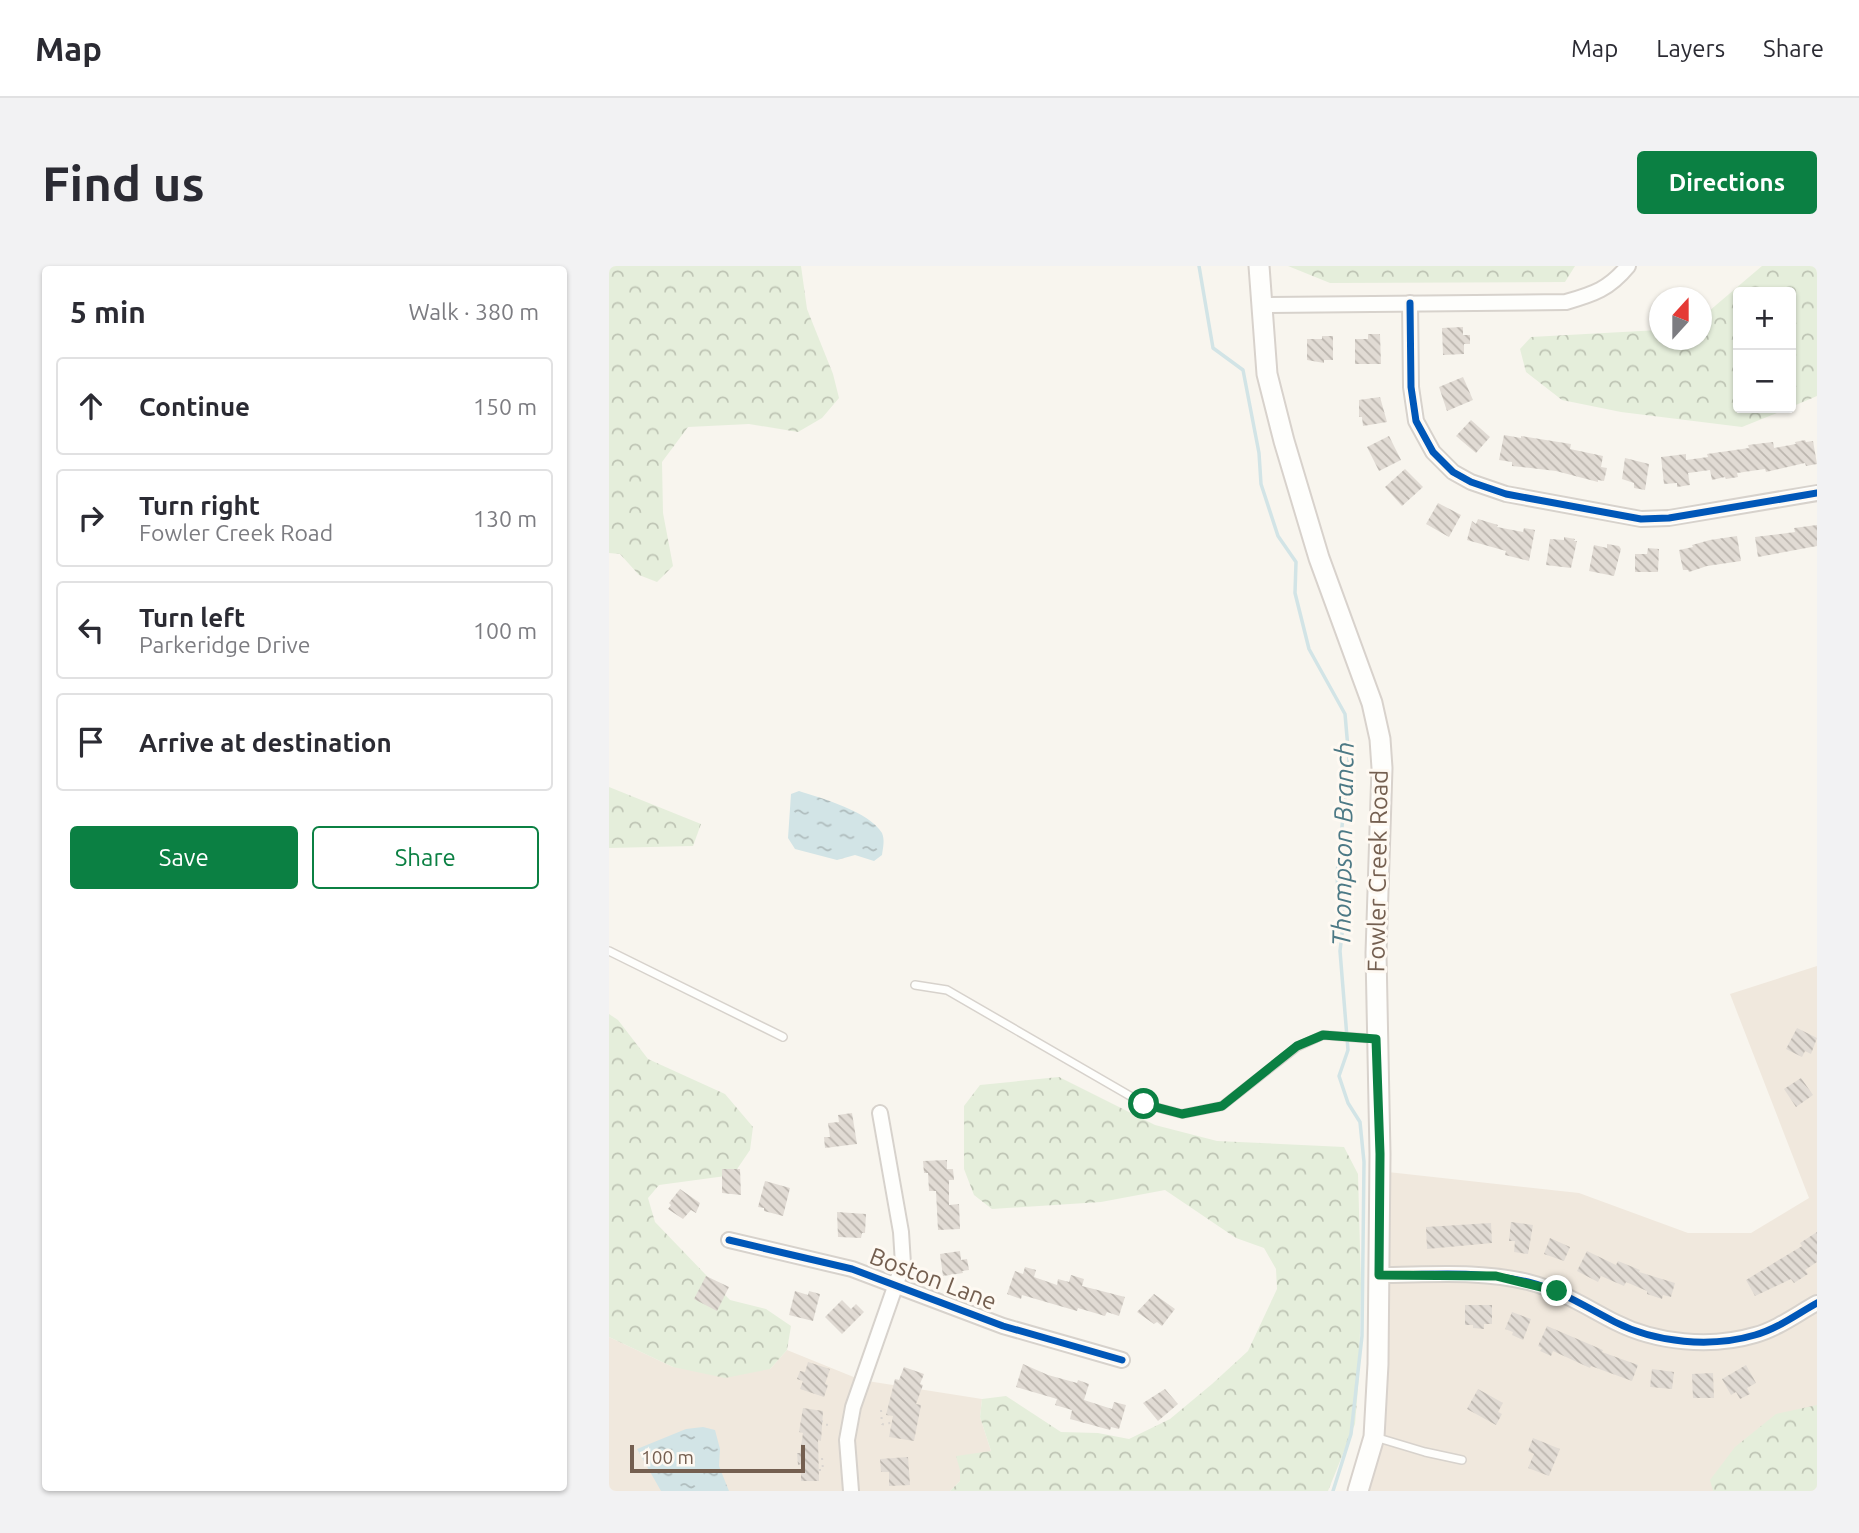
<!DOCTYPE html>
<meta charset="utf-8">
<style>
body{margin:0;font-family:Ubuntu,sans-serif;background:#f2f2f3;color:#2b2b33}
.controls{position:absolute;right:21px;top:21px;display:grid;overflow:hidden;border-radius:7px;box-shadow:0 2px 5px #0004}
.controls button{width:63px;height:63px;display:grid;place-items:center;padding:0;border:0;border-bottom:2px solid #e1e1e2;background:#fff;color:#2b2b33;font:35px sans-serif}
.compass{position:absolute;left:1040px;top:21px;width:63px;height:63px;border-radius:50%;background:#fff;box-shadow:0 2px 5px #0004;rotate:21deg}
.scale{position:absolute;left:21px;bottom:18px;width:175px;box-sizing:border-box;padding-left:7px;border:4px solid #745f50;border-top:0;font-size:19px;line-height:24px;white-space:nowrap;color:#745f50;-webkit-text-stroke:5px #fef9f2;paint-order:stroke}
.stop{position:absolute;width:21px;height:21px;margin:-16px;border:5px solid #0b8043;border-radius:50%;background:#fff}
.stop.end{background:#0b8043;border-color:#fff;box-shadow:0 2px 7px #0008}
.list{margin:0;padding:0;list-style:none}
h2{display:flex;justify-content:space-between;align-items:center;height:91px;margin:0;padding:0 28px;font-size:30px}
h2 small{font-size:23px;font-weight:400;color:#7c7c81}
.list li{display:grid;grid-template-columns:46px 1fr auto;gap:21px;align-items:center;box-sizing:border-box;height:98px;margin:0 14px 14px;padding:0 14px;border:2px solid #e1e1e2;border-radius:7px}
.list b{display:block;font-size:26px;white-space:nowrap}
.list p{margin:0;font-size:23px;white-space:nowrap;color:#7c7c81}
.list em{font-size:23px;font-style:normal;color:#7c7c81}
.actions{display:flex;gap:14px;padding:21px 28px}
.actions a{flex:1;padding:16px 0;border:2px solid #0b8043;border-radius:7px;text-align:center;font-size:24px;color:#0b8043}
.actions .main{background:#0b8043;color:#fff}
.icon{flex:none;width:38px;height:38px;fill:none;stroke:currentColor;stroke-width:2;stroke-linecap:round;stroke-linejoin:round}
.map{position:relative;flex:none;width:1208px;height:1225px;overflow:hidden;border-radius:7px}
header{display:flex;align-items:center;gap:42px;box-sizing:border-box;height:98px;padding:0 35px;background:#fff;border-bottom:2px solid #e1e1e2}
header strong{font-size:33px}
nav{display:flex;gap:38px;margin-inline-start:auto;font-size:24px}
.intro{display:flex;align-items:center;justify-content:space-between;box-sizing:border-box;height:168px;padding:0 42px}
h1{margin:0;font-size:49px}
.button{padding:18px 32px;border-radius:7px;background:#0b8043;color:#fff;font-size:24px;font-weight:700}
main{display:flex;gap:42px;padding:0 42px}
aside{flex:1;background:#fff;border-radius:7px;box-shadow:0 2px 5px #0004}
.map>svg:first-child{display:block}
</style>
<header>
<strong>Map</strong>
<nav><a>Map</a><a>Layers</a><a>Share</a></nav>
</header>
<div class="intro"><h1>Find us</h1><a class="button">Directions</a></div>
<main>
<aside>
<h2>5 min<small>Walk · 380 m</small></h2>
<ul class="list">
<li><svg class="icon" aria-label="ahead" viewBox="0 0 24 24"><path d="M12 20V5M6 11l6-6 6 6"/></svg><div><b>Continue</b></div><em>150 m</em></li>
<li><svg class="icon" aria-label="right" viewBox="0 0 24 24"><path d="M7 20v-9h11M14 6l5 5-5 5"/></svg><div><b>Turn right</b><p>Fowler Creek Road</p></div><em>130 m</em></li>
<li><svg class="icon" aria-label="left" viewBox="0 0 24 24"><path d="M17 20v-9H6M10 6l-5 5 5 5"/></svg><div><b>Turn left</b><p>Parkeridge Drive</p></div><em>100 m</em></li>
<li><svg class="icon" aria-label="arrive" viewBox="0 0 24 24"><path d="M6 21V4h12l-3 4 3 4H6"/></svg><div><b>Arrive at destination</b></div></li>
</ul>
<div class="actions"><a class="main">Save</a><a>Share</a></div>
</aside>
<div class="map">
<svg width="1208" height="1225" viewBox="0 0 1208 1225">
<defs>
<pattern id="forest-crowns" width="20" height="18" patternUnits="userSpaceOnUse" patternTransform="scale(1.75)"><rect width="20" height="18" fill="#e5eedb"/><path d="M2 6a3 3 0 1 1 6 0M12 15a3 3 0 1 1 6 0" fill="none" stroke="#bec4b4"/></pattern>
<pattern id="water-ripples" width="26" height="14" patternUnits="userSpaceOnUse" patternTransform="scale(1.75)"><rect width="26" height="14" fill="#d2e4e6"/><path d="M2 4q2-2 4 0t4 0M15 11q2-2 4 0t4 0" fill="none" stroke="#afbcbd"/></pattern>
<pattern id="building-back-hatch" width="6" height="6" patternUnits="userSpaceOnUse" patternTransform="scale(1.75)"><rect width="6" height="6" fill="#e1dbd4"/><path d="M-1 5l2 2M0 0l6 6M5-1l2 2" fill="none" stroke="#bbb5ae"/></pattern>
</defs>
<rect width="100%" height="100%" fill="#f8f5ee"/>
<!-- residential -->
<g fill="#f0e8dd">
<polygon points="1208,700 1208,1225 749,1225 754,1212 770,905 970,927 1079,967 1142,967 1200,932 1121,728"/>
<polygon points="0,1071 64,1101 161,1103 178,1084 252,1114 373,1133 371,1151 382,1185 351,1204 351,1215 341,1225 0,1225"/>
</g>
<!-- forest -->
<g fill="url(#forest-crowns)">
<polygon points="0,0 192,0 198,43 224,108 230,132 213,152 189,166 140,158 79,161 53,196 54,247 64,300 48,316 30,309 11,288 0,287"/>
<polygon points="679,0 966,0 956,16 721,17"/>
<polygon points="1153,0 1208,0 1208,130 1182,141 1182,26 1129,26 1129,142 1180,142 1133,161 1012,146 953,134 917,106 911,83 922,71 1050,64 1050,74 1092,74 1093,51"/>
<polygon points="0,521 92,558 84,580 0,582"/>
<polygon points="0,748 9,754 39,793 116,828 144,861 141,884 124,909 50,919 39,932 46,956 121,1034 157,1043 182,1060 178,1084 161,1103 116,1112 64,1101 0,1071"/>
<polygon points="450,811 546,859 608,875 735,881 749,908 752,1019 750,1110 746,1158 719,1225 341,1225 351,1215 351,1204 347,1190 382,1185 371,1151 373,1133 397,1130 452,1166 489,1167 520,1173 561,1153 603,1118 639,1085 668,1023 667,1003 655,982 627,972 556,924 492,936 383,943 365,929 355,903 355,840 371,819"/>
<polygon points="1208,1139 1208,1225 1104,1225 1101,1214 1126,1181 1167,1148"/>
</g>
<!-- water -->
<g fill="url(#water-ripples)">
<path d="M 190,525 C 212,532 261,546 273,567 C 276,574 274,582 273,589 L 265,595 L 246,589 L 228,594 L 186,583 L 179,572 L 182,528 Z"/>
<polygon points="94,1161 106,1164 111,1183 110,1200 120,1225 52,1225 28,1183 77,1163"/>
</g>
<g fill="none" stroke-linecap="round" stroke-linejoin="round">
<!-- stream -->
<polyline stroke="#d2e4e6" stroke-width="3.5" points="590,0 604,82 634,104 650,187 652,218 669,270 687,296 686,327 700,383 736,448 740,494 728,608 729,628 735,651 731,685 739,784 730,810 739,837 751,856 755,896 753,1070 742,1168 724,1225"/>
</g>
<!-- building -->
<g fill="url(#building-back-hatch)">
<polygon points="854,61 854,69 861,69 861,78 855,78 855,88 834,89 833,62"/>
<polygon points="759,68 771,68 772,98 746,98 746,73 759,73"/>
<polygon points="713,70 724,70 724,94 715,94 715,97 698,94 698,73 713,73"/>
<polygon points="854,111 864,134 838,145 830,121"/>
<polygon points="771,131 778,156 754,160 753,151 750,151 750,134"/>
<polygon points="862,154 881,171 867,187 847,170"/>
<polygon points="895,169 912,172 912,170 962,178 961,183 994,190 992,201 998,202 995,215 989,214 989,216 947,205 903,200 903,196 890,194"/>
<polygon points="780,170 792,194 770,205 758,181"/>
<polygon points="1196,174 1197,176 1204,175 1208,198 1197,200 1196,197 1157,206 1156,203 1128,207 1129,211 1117,213 1116,211 1103,214 1101,204 1079,207 1081,219 1068,221 1068,217 1055,218 1052,191 1077,188 1077,194 1099,191 1098,188 1140,182 1139,179 1164,176 1165,182 1187,178 1186,176"/>
<polygon points="1016,192 1040,198 1036,224 1025,222 1025,217 1013,213"/>
<polygon points="796,203 814,221 793,240 776,221"/>
<polygon points="829,237 852,249 840,271 817,258"/>
<polygon points="869,253 889,259 888,261 914,266 915,262 926,264 920,295 896,289 897,285 858,274 863,255 867,258"/>
<polygon points="1208,259 1208,280 1149,291 1146,271 1186,266 1185,262"/>
<polygon points="1128,270 1132,295 1098,300 1080,306 1079,304 1074,304 1070,284 1084,281 1083,279 1101,274"/>
<polygon points="955,271 966,273 965,275 968,275 962,302 937,299 941,273 955,274"/>
<polygon points="998,278 1010,280 1012,283 1005,310 980,305 985,279 998,282"/>
<polygon points="1039,282 1050,283 1049,306 1026,306 1026,288 1038,288"/>
<polygon points="1188,762 1208,772 1202,788 1196,785 1193,791 1177,783"/>
<polygon points="1192,812 1204,829 1187,841 1175,823"/>
<polygon points="243,847 248,878 216,882 215,871 221,871 219,857 230,856 229,849"/>
<polygon points="338,894 338,903 344,903 345,914 340,914 340,939 350,938 351,963 329,964 327,925 320,925 319,907 315,907 314,895"/>
<polygon points="113,903 131,903 132,929 113,927"/>
<polygon points="156,915 181,922 174,950 155,945 155,942 149,941"/>
<polygon points="71,923 91,937 87,947 82,944 74,953 59,943 62,939 60,937"/>
<polygon points="228,946 257,948 256,967 253,967 252,972 229,971"/>
<polygon points="902,956 924,959 919,988 905,986 906,975 900,975"/>
<polygon points="882,957 883,977 818,983 817,961"/>
<polygon points="1208,966 1208,996 1196,1004 1199,1008 1185,1017 1182,1013 1146,1030 1137,1014 1193,980 1191,977"/>
<polygon points="941,972 961,981 955,995 935,988"/>
<polygon points="351,985 352,994 358,993 360,1004 353,1005 354,1007 334,1010 331,988"/>
<polygon points="978,985 1007,999 1009,995 1031,1004 1030,1006 1066,1017 1062,1031 1054,1029 1053,1033 1038,1028 1038,1025 1017,1016 1015,1020 992,1010 989,1016 968,1005"/>
<polygon points="416,1001 427,1004 425,1011 448,1019 449,1013 460,1016 462,1009 475,1013 473,1020 516,1031 510,1050 498,1046 496,1050 469,1042 468,1045 413,1029 412,1033 398,1028 406,1005 414,1008"/>
<polygon points="97,1010 120,1021 108,1045 85,1033"/>
<polygon points="186,1025 199,1029 200,1025 211,1028 204,1055 180,1049"/>
<polygon points="545,1028 566,1043 553,1060 548,1056 545,1058 528,1046"/>
<polygon points="233,1034 242,1043 247,1038 255,1046 233,1068 216,1051"/>
<polygon points="856,1039 883,1039 883,1058 875,1058 875,1063 864,1062 864,1059 856,1059"/>
<polygon points="903,1046 922,1053 914,1074 903,1069 904,1066 896,1063"/>
<polygon points="938,1060 994,1084 993,1086 1029,1099 1023,1115 982,1100 981,1102 944,1085 942,1090 931,1085 933,1082 929,1080"/>
<polygon points="199,1096 221,1103 216,1118 219,1119 215,1131 191,1123 194,1115 188,1113 191,1105 196,1106"/>
<polygon points="414,1098 439,1109 468,1117 469,1114 480,1118 475,1134 503,1143 505,1136 517,1139 510,1163 502,1161 501,1164 461,1153 463,1144 446,1139 448,1133 407,1121"/>
<polygon points="1137,1099 1147,1117 1138,1122 1141,1128 1131,1133 1127,1126 1122,1129 1113,1113"/>
<polygon points="295,1101 315,1108 311,1118 314,1119 307,1138 312,1139 305,1175 280,1171 284,1150 277,1149 286,1113 290,1114"/>
<polygon points="1043,1103 1065,1106 1063,1123 1041,1121"/>
<polygon points="1104,1107 1105,1132 1084,1132 1083,1108"/>
<polygon points="556,1123 569,1138 549,1155 534,1137"/>
<polygon points="869,1123 894,1137 889,1146 893,1148 887,1159 858,1143"/>
<polygon points="194,1142 214,1145 212,1175 209,1174 210,1215 192,1215 192,1198 189,1199 188,1187 191,1187 194,1167 190,1166"/>
<polygon points="924,1172 951,1183 940,1210 919,1202 925,1188 919,1185"/>
<polygon points="299,1191 301,1219 280,1220 280,1206 272,1206 271,1193"/>
</g>
<g fill="none" stroke-linecap="round" stroke-linejoin="round">
<defs>
<g id="lane">
<polyline points="0,685 174,771"/>
<polyline points="306,719 338,724 535,838 573,848 613,840 688,781 714,769 767,773"/>
<polyline points="766,1171 816,1186 853,1194"/>
</g>
<g id="street">
<polyline points="801,37 802,121 807,155 824,186 844,206 862,216 897,228 1032,253 1060,252 1208,227"/>
<path d="M 652,39 L 957,36 C 985,28 1000,23 1019,0"/>
<polyline points="120,974 243,1003 394,1060 513,1094"/>
<path d="M 770,1009 C 819,1009 871,1004 919,1016 C 951,1024 977,1041 1006,1056 C 1047,1077 1102,1082 1146,1069 C 1168,1063 1188,1048 1208,1037"/>
<polyline points="242,1225 238,1174 244,1141 294,998 292,966 271,847"/>
</g>
<polyline id="secondary" points="650,0 658,108 675,175 710,292 763,437 771,473 773,502 767,687 771,888 769,1098 765,1171 749,1225"/>
</defs>
<!-- lane casing -->
<use href="#lane" stroke="#d7d2cc" stroke-width="10"/>
<!-- street casing -->
<use href="#street" stroke="#d7d2cc" stroke-width="18"/>
<!-- secondary casing -->
<use href="#secondary" stroke="#d8d2cc" stroke-width="23"/>
<!-- path -->
<g stroke="#dad5d0" stroke-width="2" stroke-dasharray="2 5" stroke-linecap="butt">
<polyline points="272,1144 273,1158 277,1159 282,1156"/>
<polyline points="212,1155 218,1157 218,1164"/>
<polyline points="210,1204 214,1204 213,1192"/>
</g>
<!-- lane -->
<use href="#lane" stroke="#fefefc" stroke-width="7"/>
<!-- street -->
<use href="#street" stroke="#fefefc" stroke-width="14"/>
<!-- secondary -->
<use href="#secondary" stroke="#fefefc" stroke-width="19"/>
<defs>
<g id="cycleway">
<polyline points="801,37 802,121 807,155 824,186 844,206 862,216 897,228 1032,253 1060,252 1208,227"/>
<polyline points="120,974 243,1003 394,1060 513,1094"/>
<path d="M 770,1009 C 819,1009 871,1004 919,1016 C 951,1024 977,1041 1006,1056 C 1047,1077 1102,1082 1146,1069 C 1168,1063 1188,1048 1208,1037"/>
</g>
</defs>
<!-- cycleway casing -->
<use href="#cycleway" stroke="#fef9f2" stroke-width="11"/>
<!-- cycleway -->
<use href="#cycleway" stroke="#0057b8" stroke-width="7"/>
</g>
<g fill="none" stroke-linecap="round" stroke-linejoin="round">
<!-- route -->
<polyline stroke="#0b8043" stroke-width="9" points="535,838 573,848 613,840 688,780 714,769 767,773 771,888 770,1009 887,1010 948,1025"/>
</g>
<g text-anchor="middle" stroke-width="6" stroke-linejoin="round" paint-order="stroke">
<!-- street labels -->
<g font-size="24" fill="#745f50" stroke="#fef9f2">
<text transform="translate(769 605) rotate(-89)" y="8">Fowler Creek Road</text>
<text transform="translate(324 1013) rotate(21)" y="8">Boston Lane</text>
</g>
<!-- water labels -->
<g font-size="26" font-style="italic" fill="#4c7985" stroke="#fef9f2">
<text transform="translate(734 578) rotate(-89)" y="9">Thompson Branch</text>
</g>
</g>
</svg>
<div class="controls">
<button>+</button>
<button>−</button>
</div>
<svg class="compass" viewBox="-18 -18 36 36"><path d="M0-13l5 13h-10z" fill="#e53935"/><path d="M0 13l5-13h-10z" fill="#7c7c81"/></svg>
<div class="scale">100 m</div>
<div class="stop" style="left:535px;top:838px"></div>
<div class="stop end" style="left:948px;top:1025px"></div>
</div>
</main>
